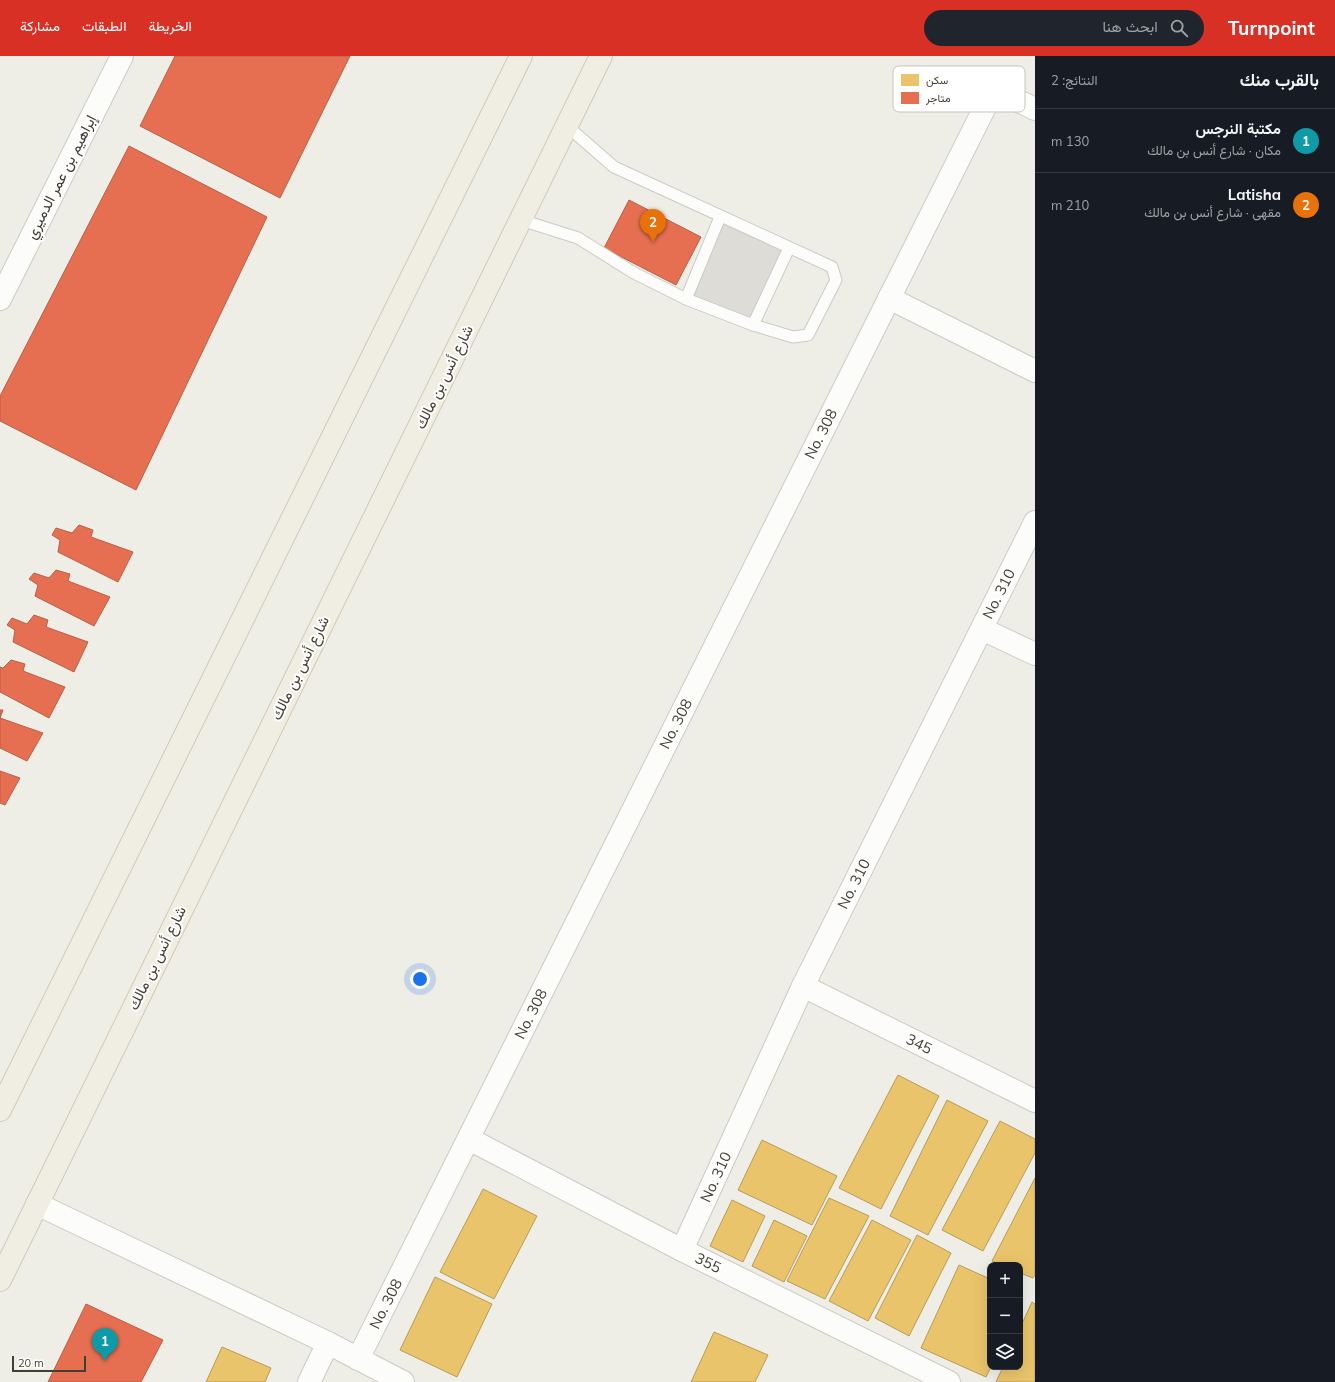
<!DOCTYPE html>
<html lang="ar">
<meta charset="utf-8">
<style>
body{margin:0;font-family:Mulish,Vazirmatn,sans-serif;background:#20242c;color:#f1f3f6;direction:rtl}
.controls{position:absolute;right:12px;bottom:12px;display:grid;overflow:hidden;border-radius:8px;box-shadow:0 4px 16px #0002}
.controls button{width:36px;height:36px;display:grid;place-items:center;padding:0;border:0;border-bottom:1px solid #363941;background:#171b24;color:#f1f3f6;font:20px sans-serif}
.scale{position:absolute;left:12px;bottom:10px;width:74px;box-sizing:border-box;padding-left:4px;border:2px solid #433e33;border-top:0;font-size:11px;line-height:14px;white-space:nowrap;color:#433e33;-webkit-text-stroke:3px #fff;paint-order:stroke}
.you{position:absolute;left:420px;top:923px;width:14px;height:14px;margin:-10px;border:3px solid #fff;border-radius:50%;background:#1a73e8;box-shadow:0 0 0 6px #1a73e833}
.badge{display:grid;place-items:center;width:26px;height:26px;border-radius:50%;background:#d93025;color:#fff;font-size:13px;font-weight:700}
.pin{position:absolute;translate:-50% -33px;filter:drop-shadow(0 1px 2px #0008)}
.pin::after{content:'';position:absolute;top:21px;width:14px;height:12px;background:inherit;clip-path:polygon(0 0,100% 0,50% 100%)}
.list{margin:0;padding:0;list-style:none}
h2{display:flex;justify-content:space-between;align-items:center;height:52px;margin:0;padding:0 16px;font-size:17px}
h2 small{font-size:13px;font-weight:400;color:#9ea1a6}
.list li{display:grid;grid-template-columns:26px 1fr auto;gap:12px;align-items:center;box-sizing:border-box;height:64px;padding:0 16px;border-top:1px solid #363941}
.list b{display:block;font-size:15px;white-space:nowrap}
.list p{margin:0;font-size:13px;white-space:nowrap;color:#9ea1a6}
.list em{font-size:13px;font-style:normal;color:#9ea1a6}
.icon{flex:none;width:22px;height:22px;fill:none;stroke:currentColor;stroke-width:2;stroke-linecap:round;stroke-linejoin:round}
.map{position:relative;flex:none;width:1035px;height:1326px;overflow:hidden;direction:ltr}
header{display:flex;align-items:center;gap:24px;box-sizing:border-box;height:56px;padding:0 20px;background:#d93025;color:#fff}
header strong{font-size:19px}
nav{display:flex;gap:22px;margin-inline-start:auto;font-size:14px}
.search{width:280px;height:36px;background:#20242c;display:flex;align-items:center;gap:10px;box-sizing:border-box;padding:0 14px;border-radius:22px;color:#9ea1a6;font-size:15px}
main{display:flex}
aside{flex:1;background:#171b24}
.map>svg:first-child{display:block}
</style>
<header>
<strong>Turnpoint</strong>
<div class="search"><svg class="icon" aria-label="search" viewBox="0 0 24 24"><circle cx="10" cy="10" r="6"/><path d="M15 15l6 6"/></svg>ابحث هنا</div>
<nav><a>الخريطة</a><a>الطبقات</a><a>مشاركة</a></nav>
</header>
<main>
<aside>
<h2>بالقرب منك<small>النتائج: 2</small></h2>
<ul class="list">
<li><span class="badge" style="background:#0f9aa8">1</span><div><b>مكتبة النرجس</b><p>مكان · شارع أنس بن مالك</p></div><em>130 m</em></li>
<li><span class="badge" style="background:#e8710a">2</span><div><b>Latisha</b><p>مقهى · شارع أنس بن مالك</p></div><em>210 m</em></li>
</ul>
</aside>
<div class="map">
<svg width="1035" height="1326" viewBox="0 0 1035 1326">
<rect width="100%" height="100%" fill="#eeede6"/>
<!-- parking -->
<polygon fill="#dddcd6" points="720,161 789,192 753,269 686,243"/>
<!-- homes -->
<g fill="#e9c46a" stroke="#b79c5a">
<polygon points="898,1019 939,1040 881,1153 839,1132"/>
<polygon points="947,1044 988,1065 928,1179 890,1160"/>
<polygon points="1000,1065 1035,1083 1035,1097 983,1195 942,1174"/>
<polygon points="762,1084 837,1120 812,1169 738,1134"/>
<polygon points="1035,1122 1035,1219 1033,1222 1020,1217 1020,1209 1001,1209 992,1205"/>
<polygon points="483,1133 537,1160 494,1243 440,1216"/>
<polygon points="829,1142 869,1160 825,1243 787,1225"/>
<polygon points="732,1144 765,1160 743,1206 710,1190"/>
<polygon points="774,1164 807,1180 784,1226 752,1210"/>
<polygon points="872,1164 911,1184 868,1265 829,1245"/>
<polygon points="917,1179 951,1197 909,1280 875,1262"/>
<polygon points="959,1209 990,1223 991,1311 986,1321 921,1292"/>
<polygon points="435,1221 492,1248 457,1321 400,1294"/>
<polygon points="1032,1246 1035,1248 1035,1326 996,1326 1003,1311 1020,1311 1020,1272"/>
<polygon points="714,1276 768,1299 755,1326 691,1326"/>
<polygon points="222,1291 271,1312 265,1326 206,1326"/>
</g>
<!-- shops -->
<g fill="#e76f51" stroke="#b66048">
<polygon points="175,0 350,0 280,142 140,70"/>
<polygon points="129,90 267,161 136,434 0,365 0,340"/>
<polygon points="629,144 701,181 676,229 604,192"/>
<polygon points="79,469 93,474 91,481 133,496 118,526 58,496 60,484 52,479 56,472 72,477"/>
<polygon points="56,514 70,518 68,525 110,541 94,570 35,540 38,529 29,523 34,517 49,522"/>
<polygon points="34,559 48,564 46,571 88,586 74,616 13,586 15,574 7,569 12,562 27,568"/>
<polygon points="11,604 25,608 23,615 65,631 49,662 0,636 0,611 3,612"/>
<polygon points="0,654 3,654 0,662 43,677 27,705 0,692"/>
<polygon points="0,715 20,722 5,749 0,747"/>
<polygon points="86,1248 163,1284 141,1326 48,1326"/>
</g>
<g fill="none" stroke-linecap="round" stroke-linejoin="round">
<defs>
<g id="lane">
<polyline points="521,164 578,182 634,217 686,243 753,269 793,281 808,279 836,224 832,211 614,111 567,70"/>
<polyline points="686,243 720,161"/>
<polyline points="753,269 789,192"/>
</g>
<g id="street">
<polyline points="889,242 1035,315"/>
<polyline points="0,243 122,0"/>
<polyline points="982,573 1035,598"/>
<polyline points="803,930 1035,1045"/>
<polyline points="469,1083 682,1194 949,1326"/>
<polyline points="37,1148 328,1287 403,1326"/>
<polyline points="682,1194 803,930 1035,466"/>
<polyline points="358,1303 994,33 1035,53"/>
<polyline points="309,1326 328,1287"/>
</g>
<g id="primary">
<polyline points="0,1054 521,0"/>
<polyline points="0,1224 601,0"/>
</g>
</defs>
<!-- lane casing -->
<use href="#lane" stroke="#cccac4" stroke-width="13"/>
<!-- street casing -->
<use href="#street" stroke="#cccac4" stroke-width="24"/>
<!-- primary casing -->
<use href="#primary" stroke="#d1cab3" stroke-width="24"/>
<!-- lane -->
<use href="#lane" stroke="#fcfcfb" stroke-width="11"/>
<!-- street -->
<use href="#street" stroke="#fcfcfb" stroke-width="22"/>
<!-- primary -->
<use href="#primary" stroke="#f0ede2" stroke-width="22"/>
</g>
<g text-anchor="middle" stroke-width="4" stroke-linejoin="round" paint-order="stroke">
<!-- street labels -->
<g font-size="15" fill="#433e33" stroke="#fff">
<text transform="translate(61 121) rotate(-63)" y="5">إبراهيم بن عمر الدميري</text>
<text transform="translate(444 321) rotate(-64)" y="5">شارع أنس بن مالك</text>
<text transform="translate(821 378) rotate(-63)" y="5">No. 308</text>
<text transform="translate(999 538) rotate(-63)" y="5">No. 310</text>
<text transform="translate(300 612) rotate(-64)" y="5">شارع أنس بن مالك</text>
<text transform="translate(676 668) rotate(-63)" y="5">No. 308</text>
<text transform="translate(854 828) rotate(-63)" y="5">No. 310</text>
<text transform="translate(157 902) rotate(-64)" y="5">شارع أنس بن مالك</text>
<text transform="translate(531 958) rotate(-63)" y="5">No. 308</text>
<text transform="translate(919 988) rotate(26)" y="5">345</text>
<text transform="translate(716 1121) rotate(-65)" y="5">No. 310</text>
<text transform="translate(708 1207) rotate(26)" y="5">355</text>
<text transform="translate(386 1248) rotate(-63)" y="5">No. 308</text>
</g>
</g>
<!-- legend -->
<rect x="893" y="10" width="132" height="46" rx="6" fill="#fff" stroke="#c7c5c2" stroke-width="1"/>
<rect x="901" y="18" width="18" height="12" fill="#e9c46a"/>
<rect x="901" y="36" width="18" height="12" fill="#e76f51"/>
<g font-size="11" fill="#433e33">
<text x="926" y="28">سكن</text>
<text x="926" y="46">متاجر</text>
</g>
</svg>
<div class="controls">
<button>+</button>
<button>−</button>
<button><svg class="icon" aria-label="layers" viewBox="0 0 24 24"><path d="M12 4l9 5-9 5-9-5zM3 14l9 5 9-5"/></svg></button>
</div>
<div class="scale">20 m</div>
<div class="you"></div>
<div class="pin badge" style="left:105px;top:1305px;background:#0f9aa8">1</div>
<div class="pin badge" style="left:653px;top:186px;background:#e8710a">2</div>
</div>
</main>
